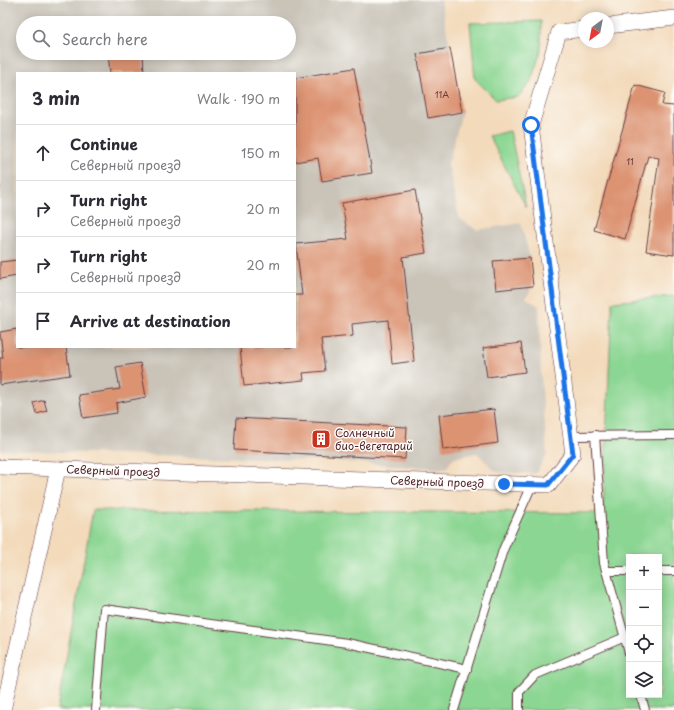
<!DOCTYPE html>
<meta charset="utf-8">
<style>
body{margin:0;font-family:"Playpen Sans",sans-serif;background:#f7f7f7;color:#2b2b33}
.controls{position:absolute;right:12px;bottom:12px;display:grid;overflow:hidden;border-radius:0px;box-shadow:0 2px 10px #0003}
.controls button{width:36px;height:36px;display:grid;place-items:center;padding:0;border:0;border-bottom:1px solid #e1e1e2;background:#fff;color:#2b2b33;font:20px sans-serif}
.compass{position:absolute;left:578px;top:12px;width:36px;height:36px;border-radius:50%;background:#fff;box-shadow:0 2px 10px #0003;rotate:212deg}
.stop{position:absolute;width:12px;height:12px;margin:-9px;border:3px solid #1a73e8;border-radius:50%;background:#fff}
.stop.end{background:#1a73e8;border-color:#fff;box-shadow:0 1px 4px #0008}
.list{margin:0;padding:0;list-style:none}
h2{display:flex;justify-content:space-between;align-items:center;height:52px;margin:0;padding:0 16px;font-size:17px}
h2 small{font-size:13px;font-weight:400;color:#7c7c81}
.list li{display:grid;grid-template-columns:26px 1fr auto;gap:12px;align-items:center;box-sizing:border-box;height:56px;padding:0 16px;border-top:1px solid #e1e1e2}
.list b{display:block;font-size:15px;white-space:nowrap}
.list p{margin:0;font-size:13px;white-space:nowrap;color:#7c7c81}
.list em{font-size:13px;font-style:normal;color:#7c7c81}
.icon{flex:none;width:22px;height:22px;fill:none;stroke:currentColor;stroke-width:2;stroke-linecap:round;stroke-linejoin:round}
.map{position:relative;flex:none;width:674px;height:710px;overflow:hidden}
.search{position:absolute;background:#fff;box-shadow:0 2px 10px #0003;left:16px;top:16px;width:280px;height:44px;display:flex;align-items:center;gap:10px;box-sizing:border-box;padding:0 14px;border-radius:22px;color:#7c7c81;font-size:15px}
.panel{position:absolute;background:#fff;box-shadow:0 2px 10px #0003;left:16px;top:72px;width:280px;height:276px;border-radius:0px}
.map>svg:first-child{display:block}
</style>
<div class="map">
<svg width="674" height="710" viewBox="0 0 674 710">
<rect width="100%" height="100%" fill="#fdfcf7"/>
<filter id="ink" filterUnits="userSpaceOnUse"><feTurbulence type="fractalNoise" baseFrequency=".025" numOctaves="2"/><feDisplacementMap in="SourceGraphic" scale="8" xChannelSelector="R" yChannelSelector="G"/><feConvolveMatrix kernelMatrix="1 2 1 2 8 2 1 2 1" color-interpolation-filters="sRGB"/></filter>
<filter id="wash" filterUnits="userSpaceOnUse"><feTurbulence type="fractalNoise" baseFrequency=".012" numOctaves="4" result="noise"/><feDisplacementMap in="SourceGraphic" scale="16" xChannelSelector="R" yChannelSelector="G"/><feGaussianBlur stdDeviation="0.9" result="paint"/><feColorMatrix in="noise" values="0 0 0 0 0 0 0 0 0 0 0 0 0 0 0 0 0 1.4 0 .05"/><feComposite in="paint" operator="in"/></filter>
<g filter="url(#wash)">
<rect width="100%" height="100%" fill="#f3dabb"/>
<!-- industrial -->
<path fill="#c9c3b8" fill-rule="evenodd" d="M 0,0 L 441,0 L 462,112 L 448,164 L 459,218 L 477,230 L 521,223 L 530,258 L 533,286 L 526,298 L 539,306 L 541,376 L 547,455 L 535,474 L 496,472 L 477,453 L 453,458 L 446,469 L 333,461 L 0,450 ZM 23,23 L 289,23 L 289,53 L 23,53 ZM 17,73 L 295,73 L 295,347 L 17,347 Z"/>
<!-- green -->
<g fill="#8bd692" stroke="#6a7a5e" fill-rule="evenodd">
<polygon points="541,21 541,51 530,83 518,97 496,100 475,79 470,23"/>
<polygon points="510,131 526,207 489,136"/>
<path d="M 674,296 L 674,710 L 57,710 L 93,510 L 603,513 L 612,302 ZM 629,557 L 659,557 L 659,695 L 629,695 Z"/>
</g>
<g id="blocks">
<!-- building -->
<g fill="#dc9372">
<polygon points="450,48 462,112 428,118 417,54"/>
<polygon points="108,53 143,53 144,73 110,73"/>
<polygon points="354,68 372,173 322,181 318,158 295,162 295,78"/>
<polygon points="635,85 665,93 662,105 674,106 674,255 646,251 659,158 648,156 625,239 594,230"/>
<polygon points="415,190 426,253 403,257 414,361 392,364 388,320 352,324 353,336 321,339 325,371 303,373 304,380 244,386 240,347 295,347 295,295 302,295 296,244 348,239 342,203"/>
<polygon points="530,258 533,286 496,290 493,261"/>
<polygon points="17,260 17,276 0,279 0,262"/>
<polygon points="17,329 17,347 66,347 70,375 0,385 0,358 3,358 0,332"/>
<polygon points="521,343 525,372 487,377 483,348"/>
<polygon points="140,363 146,397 116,403 117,413 83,418 79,395 120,389 116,367"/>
<polygon points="44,400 47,411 37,414 34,403"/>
<polygon points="494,409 498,443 443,450 439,415"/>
<polygon points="236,418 407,427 405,459 234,450"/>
</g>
</g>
</g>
<g filter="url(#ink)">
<use href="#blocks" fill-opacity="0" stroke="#633b41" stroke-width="1"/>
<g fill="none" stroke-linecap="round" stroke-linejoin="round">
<defs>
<g id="lane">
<polyline points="595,435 604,563 629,653"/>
<polyline points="571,436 674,435"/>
<polyline points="606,571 629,571"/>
<polyline points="659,571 674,571"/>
<polyline points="641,695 645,710"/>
<polyline points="96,710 104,609 347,643 467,669"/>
<polyline points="454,710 503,550 532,485"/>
<polyline points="519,710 519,692 535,675 625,637"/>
</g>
<g id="street">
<polyline points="608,26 674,18"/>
<polyline points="0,467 549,485 573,454 531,125 559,32 584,29"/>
<polyline points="3,710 58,469"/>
</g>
</defs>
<!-- lane casing -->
<use href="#lane" stroke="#633b41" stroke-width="10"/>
<!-- street casing -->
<use href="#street" stroke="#633b41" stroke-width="16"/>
<!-- lane -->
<use href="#lane" stroke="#fff" stroke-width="8"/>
<!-- street -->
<use href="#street" stroke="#fff" stroke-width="15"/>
</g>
</g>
<g fill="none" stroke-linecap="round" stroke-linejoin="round" filter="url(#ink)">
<!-- route -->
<polyline stroke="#1a73e8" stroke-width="5" points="504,484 548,485 573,454 531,125"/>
</g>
<!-- icons -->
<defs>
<symbol id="building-square" viewBox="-11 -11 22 22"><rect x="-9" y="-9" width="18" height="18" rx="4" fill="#c8321e" stroke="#fdfcf7"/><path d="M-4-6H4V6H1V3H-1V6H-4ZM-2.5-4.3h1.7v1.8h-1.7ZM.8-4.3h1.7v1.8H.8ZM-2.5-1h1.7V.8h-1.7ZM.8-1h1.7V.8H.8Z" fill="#fff"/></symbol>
</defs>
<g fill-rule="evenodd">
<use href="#building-square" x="310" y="428" width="22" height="22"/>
</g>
<g text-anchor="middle" stroke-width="3" stroke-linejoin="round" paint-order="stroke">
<!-- number labels -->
<g font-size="9" fill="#6e3c3d">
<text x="442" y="98">11А</text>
<text x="630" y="165">11</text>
</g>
<!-- poi labels -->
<g font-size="11" fill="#4a1f2b" stroke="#fdfcf7" text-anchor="start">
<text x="335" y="437">Солнечный<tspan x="335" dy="13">био-вегетарий</tspan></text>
</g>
<!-- street labels -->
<g font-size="11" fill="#4a1f2b" stroke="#fdfcf7">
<text transform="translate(113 471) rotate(2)" y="4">Северный проезд</text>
<text transform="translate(437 482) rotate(2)" y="4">Северный проезд</text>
</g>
</g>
</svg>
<div class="controls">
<button>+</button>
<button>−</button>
<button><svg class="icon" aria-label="locate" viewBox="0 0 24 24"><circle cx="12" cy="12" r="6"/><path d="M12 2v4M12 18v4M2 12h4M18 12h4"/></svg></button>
<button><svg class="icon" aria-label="layers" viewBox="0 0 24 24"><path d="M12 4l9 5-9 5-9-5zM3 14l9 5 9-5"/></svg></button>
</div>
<svg class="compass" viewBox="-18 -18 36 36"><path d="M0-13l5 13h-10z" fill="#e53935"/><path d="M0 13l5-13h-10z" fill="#7c7c81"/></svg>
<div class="stop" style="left:531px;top:125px"></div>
<div class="stop end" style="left:504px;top:484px"></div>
<div class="search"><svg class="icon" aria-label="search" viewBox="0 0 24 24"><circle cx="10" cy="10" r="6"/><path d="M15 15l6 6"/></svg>Search here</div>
<section class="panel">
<h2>3 min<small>Walk · 190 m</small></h2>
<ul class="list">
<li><svg class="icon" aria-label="ahead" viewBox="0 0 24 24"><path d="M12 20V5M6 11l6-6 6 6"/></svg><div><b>Continue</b><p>Северный проезд</p></div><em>150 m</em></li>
<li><svg class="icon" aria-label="right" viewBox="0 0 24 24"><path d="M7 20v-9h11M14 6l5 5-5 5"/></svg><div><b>Turn right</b><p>Северный проезд</p></div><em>20 m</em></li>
<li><svg class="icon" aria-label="right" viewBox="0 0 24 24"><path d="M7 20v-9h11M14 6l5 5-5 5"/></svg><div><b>Turn right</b><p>Северный проезд</p></div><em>20 m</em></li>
<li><svg class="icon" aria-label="arrive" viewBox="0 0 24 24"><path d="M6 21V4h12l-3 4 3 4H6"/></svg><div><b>Arrive at destination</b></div></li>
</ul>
</section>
</div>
